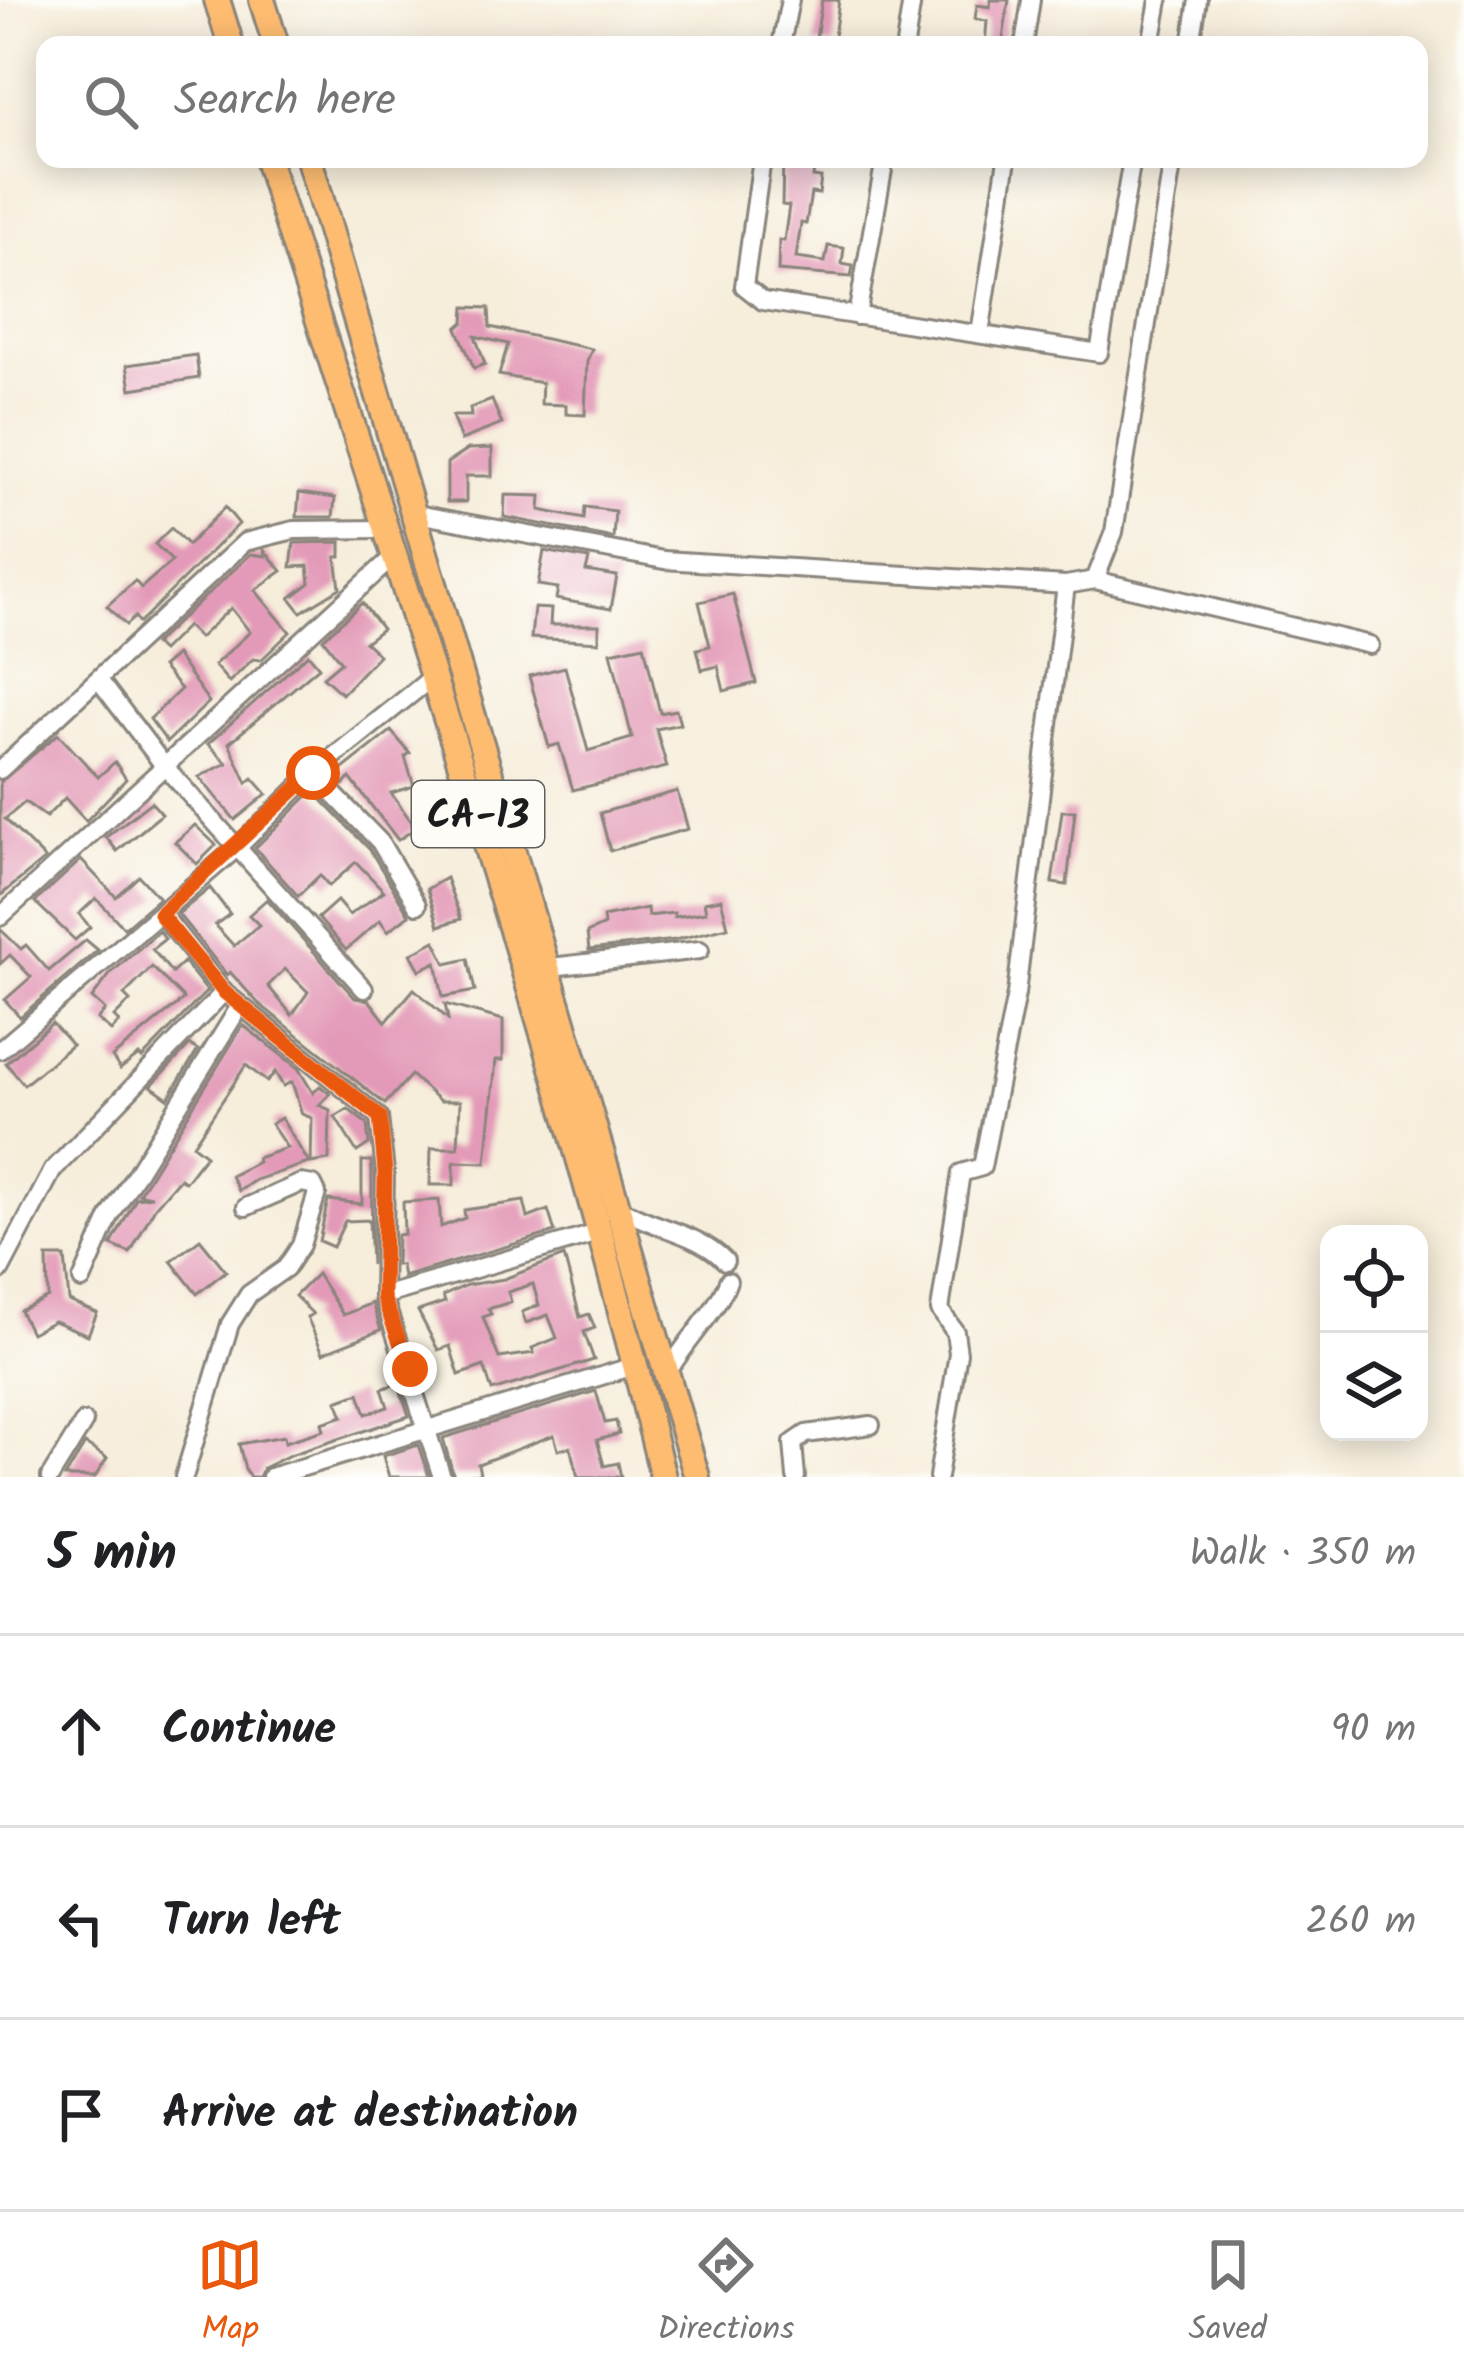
<!DOCTYPE html>
<meta charset="utf-8">
<style>
body{margin:0;font-family:Kalam,sans-serif;background:#f6f6f6;color:#202124}
.controls{position:absolute;right:36px;bottom:36px;display:grid;overflow:hidden;border-radius:24px;box-shadow:0 6px 30px #0003}
.controls button{width:108px;height:108px;display:grid;place-items:center;padding:0;border:0;border-bottom:3px solid #e0e0e0;background:#fff;color:#202124;font:60px sans-serif}
.stop{position:absolute;width:36px;height:36px;margin:-27px;border:9px solid #ea580c;border-radius:50%;background:#fff}
.stop.end{background:#ea580c;border-color:#fff;box-shadow:0 3px 12px #0008}
.list{margin:0;padding:0;list-style:none}
h2{display:flex;justify-content:space-between;align-items:center;height:156px;margin:0;padding:0 48px;font-size:51px}
h2 small{font-size:39px;font-weight:400;color:#757577}
.list li{display:grid;grid-template-columns:78px 1fr auto;gap:36px;align-items:center;box-sizing:border-box;height:192px;padding:0 48px;border-top:3px solid #e0e0e0}
.list b{display:block;font-size:45px;white-space:nowrap}
.list em{font-size:39px;font-style:normal;color:#757577}
.icon{flex:none;width:66px;height:66px;fill:none;stroke:currentColor;stroke-width:2;stroke-linecap:round;stroke-linejoin:round}
.map{position:relative;flex:none;width:1464px;height:1477px;overflow:hidden}
.search{position:absolute;background:#fff;box-shadow:0 6px 30px #0003;left:36px;right:36px;top:36px;height:132px;display:flex;align-items:center;gap:30px;box-sizing:border-box;padding:0 42px;border-radius:24px;color:#757577;font-size:45px}
.sheet{height:732px;background:#fff}
nav{display:flex;justify-content:space-around;align-items:center;box-sizing:border-box;height:168px;border-top:3px solid #e0e0e0;background:#fff;font-size:33px;color:#757577}
nav a{display:grid;justify-items:center;gap:6px}
nav .on{color:#ea580c}
.map>svg:first-child{display:block}
</style>
<div class="map">
<svg width="1464" height="1477" viewBox="0 0 1464 1477">
<rect width="100%" height="100%" fill="#fdfcf7"/>
<filter id="ink" filterUnits="userSpaceOnUse"><feTurbulence type="fractalNoise" baseFrequency=".00833" numOctaves="2"/><feDisplacementMap in="SourceGraphic" scale="24" xChannelSelector="R" yChannelSelector="G"/><feConvolveMatrix kernelMatrix="1 2 1 2 8 2 1 2 1" color-interpolation-filters="sRGB"/></filter>
<filter id="wash" filterUnits="userSpaceOnUse"><feTurbulence type="fractalNoise" baseFrequency=".004" numOctaves="4" result="noise"/><feDisplacementMap in="SourceGraphic" scale="48" xChannelSelector="R" yChannelSelector="G"/><feGaussianBlur stdDeviation="2.7" result="paint"/><feColorMatrix in="noise" values="0 0 0 0 0 0 0 0 0 0 0 0 0 0 0 0 0 1.4 0 .05"/><feComposite in="paint" operator="in"/></filter>
<g filter="url(#wash)">
<rect width="100%" height="100%" fill="#f6edda"/>
<g id="blocks">
<!-- building -->
<g fill="#e39ab8" fill-rule="evenodd">
<polygon points="822,0 839,0 833,45 815,45"/>
<polygon points="991,0 1009,0 1002,45 985,45 987,21 975,19 977,5 990,7"/>
<polygon points="783,159 815,159 813,177 821,178 819,194 811,193 806,224 801,223 796,258 825,262 828,246 844,248 842,264 853,266 851,277 778,271 779,240 784,241 789,206 782,205"/>
<polygon points="465,307 489,308 490,327 592,349 587,361 585,415 566,414 566,405 541,404 542,383 499,375 508,344 475,336 485,364 474,368 457,328 464,322"/>
<polygon points="196,355 199,378 131,389 127,365"/>
<polygon points="492,400 502,424 461,440 452,416 471,416 470,408"/>
<polygon points="492,448 492,476 466,476 466,502 447,502 447,463 468,449"/>
<polygon points="299,493 335,498 333,517 297,517"/>
<polygon points="505,495 541,496 540,510 584,519 585,507 615,511 613,538 504,517"/>
<polygon points="225,507 239,524 139,623 135,617 126,625 107,606 135,581 141,588 172,561 155,544 171,528 188,545"/>
<polygon points="341,542 341,557 336,557 340,588 301,612 290,598 310,583 308,566 291,567 294,543"/>
<polygon points="264,550 282,571 255,590 290,632 261,660 253,659 229,682 214,665 250,632 231,608 199,638 187,626 162,651 154,644 251,554 265,556"/>
<polygon points="544,551 589,559 586,571 617,576 611,609 556,599 558,588 538,585"/>
<polygon points="733,594 756,683 724,691 718,666 702,670 697,649 710,646 699,602"/>
<polygon points="362,603 382,629 365,642 379,655 342,694 323,677 341,662 323,639"/>
<polygon points="534,608 551,609 550,625 599,625 599,642 531,638"/>
<polygon points="644,645 660,713 676,710 680,724 656,729 667,767 573,790 559,744 549,747 529,676 565,667 588,751 632,738 611,652"/>
<polygon points="308,654 319,667 229,743 247,783 253,778 267,794 235,820 199,777 227,763 208,744"/>
<polygon points="176,655 209,702 167,742 150,719 181,689 162,667"/>
<polygon points="391,731 410,753 405,757 414,786 391,793 416,828 398,840 350,778 343,785 334,776"/>
<polygon points="58,734 98,777 115,762 126,779 86,821 65,798 46,817 25,802 5,819 45,859 0,896 0,782"/>
<polygon points="313,791 370,850 409,915 388,931 380,920 346,950 318,918 337,901 349,915 384,891 356,862 329,886 320,875 298,896 255,848"/>
<polygon points="677,791 688,829 610,851 600,813"/>
<polygon points="151,802 162,814 117,851 106,837"/>
<polygon points="1062,811 1075,811 1067,885 1052,883"/>
<polygon points="195,825 216,845 197,864 175,842"/>
<polygon points="81,860 116,897 139,876 159,898 124,928 96,898 79,914 90,927 75,940 35,902"/>
<polygon points="446,878 461,919 439,926 427,889"/>
<path d="M 210,888 L 230,914 L 215,925 L 234,946 L 259,925 L 249,915 L 267,899 L 355,998 L 369,1000 L 386,1022 L 414,989 L 448,1019 L 445,1004 L 503,1020 L 503,1060 L 496,1060 L 486,1163 L 454,1162 L 454,1185 L 430,1185 L 431,1148 L 458,1148 L 460,1101 L 440,1101 L 411,1075 L 385,1104 L 258,1003 L 230,972 L 227,975 L 178,914 ZM 285,969 L 308,992 L 292,1015 L 268,986 Z"/>
<polygon points="721,899 728,927 675,940 589,950 587,933 604,925 603,917 647,908 648,916 674,913 674,917 706,912 704,902"/>
<polygon points="0,929 21,949 26,945 49,971 86,940 98,950 20,1017 5,1000 31,977 10,955 0,964"/>
<polygon points="159,931 165,939 152,949 172,973 184,962 207,991 142,1058 139,1055 120,1069 112,1057 184,999 152,967 124,995 130,1001 114,1017 119,1022 111,1031 97,1019 105,1010 92,998 111,973"/>
<polygon points="435,941 446,964 468,959 475,991 443,997 436,962 420,970 411,954"/>
<polygon points="52,1023 72,1045 24,1085 6,1063"/>
<polygon points="243,1025 298,1068 313,1093 320,1086 330,1094 319,1105 330,1110 329,1160 311,1163 312,1118 302,1114 292,1082 283,1086 275,1072 267,1082 246,1065 193,1145 206,1155 185,1182 180,1178 155,1207 130,1253 111,1245 136,1198 152,1196 139,1194"/>
<polygon points="190,1045 198,1050 168,1098 151,1086"/>
<polygon points="348,1109 367,1124 369,1144 357,1152 335,1117"/>
<polygon points="281,1118 309,1163 255,1180 239,1191 231,1176 258,1162 257,1158 287,1148 271,1124"/>
<polygon points="362,1161 371,1161 372,1173 371,1265 369,1220 345,1221 333,1247 319,1241 328,1200 362,1204"/>
<polygon points="439,1200 441,1227 465,1218 464,1210 524,1201 528,1218 548,1210 555,1232 403,1277 401,1265 396,1265 397,1235 404,1234 403,1202"/>
<polygon points="200,1239 226,1271 197,1294 171,1261"/>
<path d="M 564,1256 L 580,1317 L 589,1314 L 595,1328 L 584,1332 L 594,1360 L 492,1391 L 484,1366 L 459,1375 L 450,1346 L 438,1350 L 418,1311 L 445,1302 L 443,1296 L 467,1285 L 504,1279 ZM 533,1284 L 539,1305 L 522,1312 L 526,1323 L 548,1315 L 557,1338 L 532,1348 L 534,1353 L 499,1358 L 483,1317 L 491,1314 L 488,1309 L 511,1302 L 508,1292 Z"/>
<polygon points="47,1257 65,1257 69,1301 97,1313 88,1335 54,1321 31,1333 20,1311 48,1297"/>
<polygon points="317,1274 343,1315 372,1303 381,1330 323,1353 307,1317 313,1314 295,1296"/>
<polygon points="398,1383 409,1416 290,1455 263,1468 259,1477 250,1477 245,1469 239,1444 284,1436 285,1442 324,1430 322,1423 343,1416 337,1401 359,1393 366,1414 388,1407 382,1389"/>
<polygon points="596,1391 605,1423 616,1421 619,1434 597,1440 604,1466 618,1463 621,1477 578,1477 570,1447 558,1450 554,1435 478,1464 480,1474 454,1477 443,1438"/>
<polygon points="85,1444 107,1458 95,1477 65,1477"/>
<polygon points="418,1445 429,1477 389,1477 383,1456"/>
</g>
</g>
</g>
<g filter="url(#ink)">
<use href="#blocks" fill-opacity="0" stroke="#89847b" stroke-width="3"/>
<g fill="none" stroke-linecap="round" stroke-linejoin="round">
<defs>
<g id="minor">
<polyline points="781,45 790,0"/>
<polyline points="905,45 912,0"/>
<polyline points="1024,45 1031,0"/>
<polyline points="1151,45 1159,0"/>
<polyline points="1191,45 1198,0"/>
<polyline points="762,159 744,286 763,301 1099,353 1132,159"/>
<polyline points="857,316 885,159"/>
<polyline points="980,334 1007,159"/>
<polyline points="417,514 664,560 1066,585 1095,580 1114,532 1173,159"/>
<polyline points="1095,580 1370,645"/>
<polyline points="99,680 165,767 364,989"/>
<polyline points="0,770 245,542 294,530 383,529"/>
<polyline points="313,773 380,842 417,905"/>
<polyline points="161,913 224,992 379,1117 385,1172 383,1296 442,1477"/>
<polyline points="0,917 392,558"/>
<polyline points="551,967 700,950"/>
<polyline points="0,1050 238,847 313,773 435,675"/>
<path d="M 622,1209 C 655,1229 699,1233 725,1261"/>
<polyline points="0,1271 53,1170 224,992"/>
<polyline points="82,1280 110,1216 240,1006"/>
<polyline points="383,1296 601,1232"/>
<path d="M 669,1370 C 686,1341 718,1310 728,1281"/>
<polyline points="50,1477 84,1422"/>
<polyline points="184,1477 230,1324 249,1294 286,1268 301,1245 317,1193 313,1185 301,1183 246,1207"/>
<polyline points="271,1477 634,1366"/>
<polyline points="796,1477 793,1443 806,1434 871,1425"/>
<polyline points="938,1477 958,1353 955,1332 940,1310 961,1173 982,1167 1016,994 1066,585"/>
</g>
<g id="highway">
<polyline points="217,0 231,45"/>
<polyline points="262,0 276,45"/>
<path d="M 267,159 C 406,597 555,1031 663,1477"/>
<polyline points="309,159 697,1477"/>
</g>
</defs>
<!-- minor casing -->
<use href="#minor" stroke="#89847b" stroke-width="22"/>
<!-- highway casing -->
<use href="#highway" stroke="#89847b" stroke-width="30"/>
<!-- minor -->
<use href="#minor" stroke="#fff" stroke-width="16"/>
<!-- highway -->
<use href="#highway" stroke="#febc71" stroke-width="24"/>
</g>
</g>
<g fill="none" stroke-linecap="round" stroke-linejoin="round" filter="url(#ink)">
<!-- route -->
<polyline stroke="#ea580c" stroke-width="15" points="313,773 160,914 224,992 380,1117 385,1172 383,1297 410,1369"/>
</g>
<g text-anchor="middle" stroke-width="9" stroke-linejoin="round" paint-order="stroke">
<!-- shield labels -->
<rect fill="#fdfcf7" stroke="#605f5e" stroke-width="3" x="412" y="781" width="132" height="66" rx="9"/>
<g font-size="39" font-weight="bold" fill="#1c1c1c">
<text x="478" y="828">CA-13</text>
</g>
</g>
</svg>
<div class="controls">
<button><svg class="icon" aria-label="locate" viewBox="0 0 24 24"><circle cx="12" cy="12" r="6"/><path d="M12 2v4M12 18v4M2 12h4M18 12h4"/></svg></button>
<button><svg class="icon" aria-label="layers" viewBox="0 0 24 24"><path d="M12 4l9 5-9 5-9-5zM3 14l9 5 9-5"/></svg></button>
</div>
<div class="stop" style="left:313px;top:773px"></div>
<div class="stop end" style="left:410px;top:1369px"></div>
<div class="search"><svg class="icon" aria-label="search" viewBox="0 0 24 24"><circle cx="10" cy="10" r="6"/><path d="M15 15l6 6"/></svg>Search here</div>
</div>
<section class="sheet">
<h2>5 min<small>Walk · 350 m</small></h2>
<ul class="list">
<li><svg class="icon" aria-label="ahead" viewBox="0 0 24 24"><path d="M12 20V5M6 11l6-6 6 6"/></svg><div><b>Continue</b></div><em>90 m</em></li>
<li><svg class="icon" aria-label="left" viewBox="0 0 24 24"><path d="M17 20v-9H6M10 6l-5 5 5 5"/></svg><div><b>Turn left</b></div><em>260 m</em></li>
<li><svg class="icon" aria-label="arrive" viewBox="0 0 24 24"><path d="M6 21V4h12l-3 4 3 4H6"/></svg><div><b>Arrive at destination</b></div></li>
</ul>
</section>
<nav>
<a class="on"><svg class="icon" aria-label="map" viewBox="0 0 24 24"><path d="M3 6l6-2 6 2 6-2v14l-6 2-6-2-6 2zM9 4v14M15 6v14"/></svg>Map</a>
<a><svg class="icon" aria-label="directions" viewBox="0 0 24 24"><path d="M12 3l9 9-9 9-9-9zM9 14v-3h6M13 9l2 2-2 2"/></svg>Directions</a>
<a><svg class="icon" aria-label="saved" viewBox="0 0 24 24"><path d="M7 4h10v16l-5-4-5 4z"/></svg>Saved</a>
</nav>
